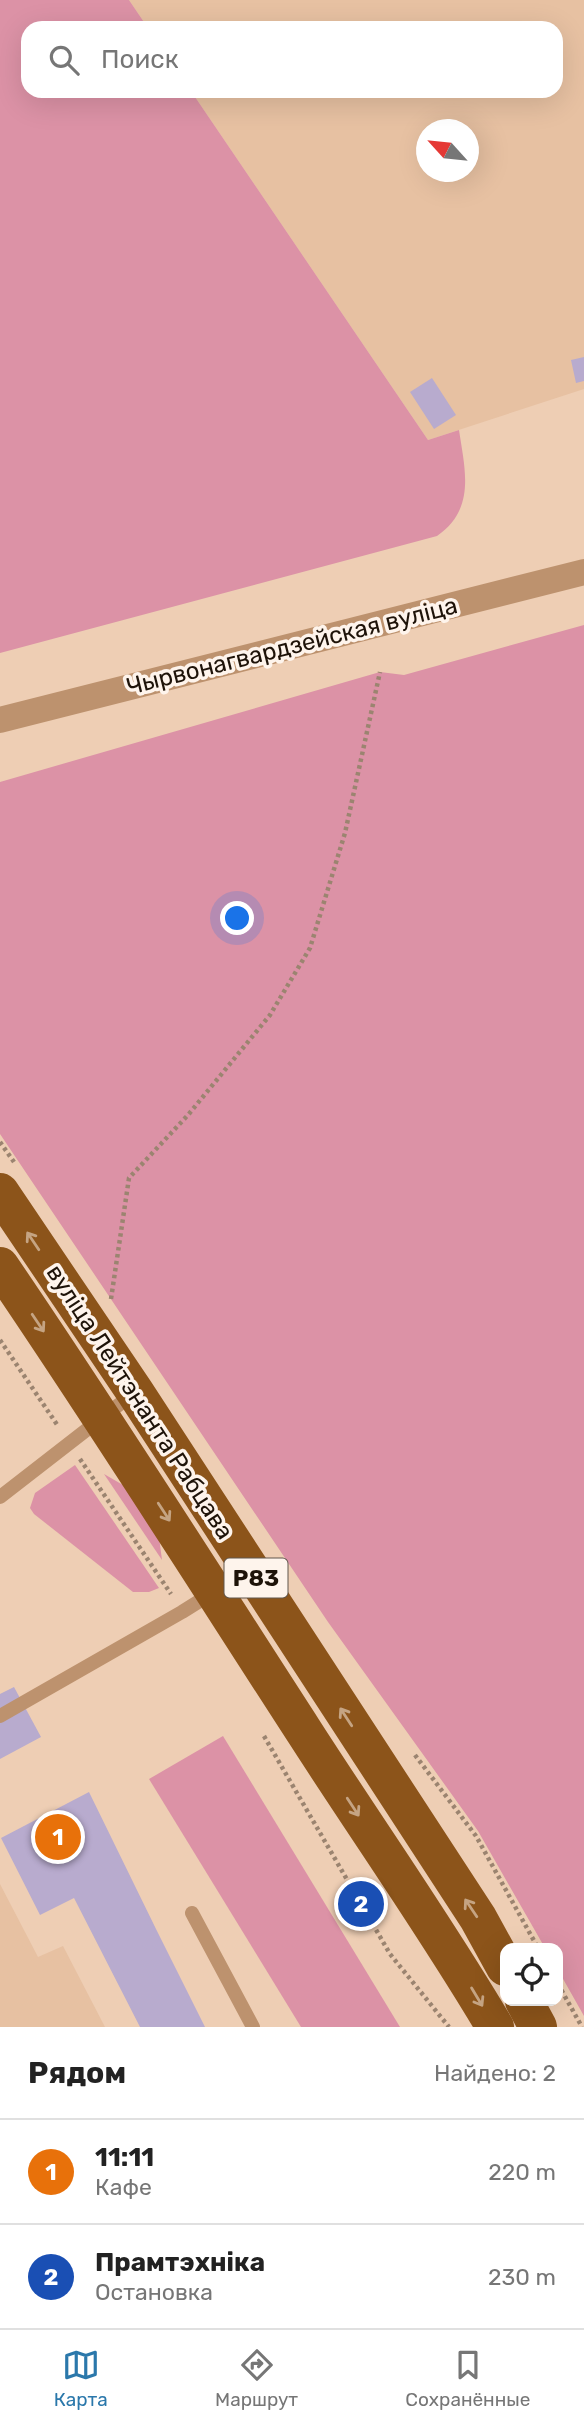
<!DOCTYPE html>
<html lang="ru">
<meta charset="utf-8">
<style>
body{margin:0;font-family:Rubik,sans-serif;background:#f6f6f6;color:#222}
.controls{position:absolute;right:21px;bottom:21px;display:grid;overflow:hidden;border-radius:14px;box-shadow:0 7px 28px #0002}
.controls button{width:63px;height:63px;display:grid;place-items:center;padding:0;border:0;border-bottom:2px solid #e0e0e0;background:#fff;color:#222;font:35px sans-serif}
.compass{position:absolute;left:416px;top:119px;width:63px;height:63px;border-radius:50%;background:#fff;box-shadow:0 7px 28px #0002;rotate:297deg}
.you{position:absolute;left:238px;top:919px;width:24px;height:24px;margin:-18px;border:5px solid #fff;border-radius:50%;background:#1a73e8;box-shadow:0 0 0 10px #1a73e833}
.badge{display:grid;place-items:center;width:46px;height:46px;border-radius:50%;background:#2b78ab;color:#fff;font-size:23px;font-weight:700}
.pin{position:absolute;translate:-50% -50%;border:4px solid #fff;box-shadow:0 2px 7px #0006}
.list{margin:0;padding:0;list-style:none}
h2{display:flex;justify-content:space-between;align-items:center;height:91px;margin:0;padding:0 28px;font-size:30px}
h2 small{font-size:23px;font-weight:400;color:#767676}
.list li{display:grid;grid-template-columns:46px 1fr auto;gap:21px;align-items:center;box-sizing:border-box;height:105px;padding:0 28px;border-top:2px solid #e0e0e0}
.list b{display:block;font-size:26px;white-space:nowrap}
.list p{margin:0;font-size:23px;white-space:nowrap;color:#767676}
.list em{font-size:23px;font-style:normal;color:#767676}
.icon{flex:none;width:38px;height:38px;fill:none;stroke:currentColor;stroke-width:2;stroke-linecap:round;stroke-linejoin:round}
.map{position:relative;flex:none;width:584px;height:2027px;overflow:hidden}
.search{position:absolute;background:#fff;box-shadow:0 7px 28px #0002;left:21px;right:21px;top:21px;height:77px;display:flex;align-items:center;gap:18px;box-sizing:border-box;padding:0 24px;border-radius:21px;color:#767676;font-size:26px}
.sheet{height:301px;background:#fff}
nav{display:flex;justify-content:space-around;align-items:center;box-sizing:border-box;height:98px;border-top:2px solid #e0e0e0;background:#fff;font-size:19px;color:#767676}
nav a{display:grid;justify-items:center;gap:4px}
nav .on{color:#2b78ab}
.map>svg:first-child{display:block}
</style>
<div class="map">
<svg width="584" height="2027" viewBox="0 0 584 2027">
<rect width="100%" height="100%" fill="#eeceb4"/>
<!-- built -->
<g fill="#e7c1a2" fill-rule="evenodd">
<path d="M 129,0 L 584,0 L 584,389 L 428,440 L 191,91 L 556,91 L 556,28 L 148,28 ZM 426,130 L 468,130 L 468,172 L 426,172 Z"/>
<polygon points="0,1884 38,1957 63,1946 105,2027 0,2027"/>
</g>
<!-- green -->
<g fill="#dc92a6">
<path d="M 0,0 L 129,0 L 148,28 L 28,28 L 28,91 L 191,91 L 428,440 L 459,430 C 465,470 476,509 437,536 L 0,653 Z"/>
<polygon points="584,625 584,2016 558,1970 558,1948 545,1948 478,1831 328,1622 0,1134 0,782 380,672 404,675"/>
<polygon points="75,1465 159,1588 149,1592 133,1592 34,1514 30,1508 35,1493"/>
<polygon points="104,1474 123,1485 159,1537 162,1560"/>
<polygon points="223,1736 400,2027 301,2027 149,1779"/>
</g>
<!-- building -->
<g fill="#b8abce">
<polygon points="584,357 584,381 576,383 571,360"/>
<polygon points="432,378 456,415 434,429 410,392"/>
<polygon points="14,1687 41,1737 0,1759 0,1694"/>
<polygon points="89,1792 156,1929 205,2027 140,2027 74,1898 40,1915 1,1838"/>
</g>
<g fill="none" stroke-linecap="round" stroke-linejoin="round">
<!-- path -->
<g stroke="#9b8470" stroke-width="4.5" stroke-dasharray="3.5 3.5" stroke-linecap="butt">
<polyline points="0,1142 14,1162"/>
<polyline points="111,1299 129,1178 188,1115 270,1015 310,948 345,833 380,672"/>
<polyline points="0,1340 58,1426"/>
<polyline points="80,1459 171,1594"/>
<polyline points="264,1736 390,1954 449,2027"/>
<polyline points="415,1755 476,1836 538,1948"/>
<polyline points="558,1984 582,2027"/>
</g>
<!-- service -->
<g stroke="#bd926e" stroke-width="14">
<polyline points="0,1497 134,1393"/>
<polyline points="0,1716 182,1612 249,1570"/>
<polyline points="192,1913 253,2027"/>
</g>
<!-- minor -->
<polyline stroke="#bd926e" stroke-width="26" points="0,720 584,572"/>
<!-- trunk -->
<g stroke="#8c541a" stroke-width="38">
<polyline points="0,1192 135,1392 478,1918 505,1967"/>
<path d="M 0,1266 C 105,1420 204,1577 305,1733 C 368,1831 436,1927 495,2027"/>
<polyline points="524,2001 538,2027"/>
</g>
</g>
<!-- one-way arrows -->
<defs><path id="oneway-shaft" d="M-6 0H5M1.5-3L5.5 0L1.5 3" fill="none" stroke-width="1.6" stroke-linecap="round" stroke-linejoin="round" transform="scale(1.75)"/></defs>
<g stroke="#c5a483">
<use href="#oneway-shaft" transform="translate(33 1241) rotate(-124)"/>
<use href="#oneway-shaft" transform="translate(38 1323) rotate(56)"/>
<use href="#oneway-shaft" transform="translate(164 1512) rotate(57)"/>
<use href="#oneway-shaft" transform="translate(346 1717) rotate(-123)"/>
<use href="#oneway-shaft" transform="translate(353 1807) rotate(57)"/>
<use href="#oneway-shaft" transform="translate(471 1908) rotate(-124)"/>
<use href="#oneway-shaft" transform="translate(477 1997) rotate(59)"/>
</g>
<g text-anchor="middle" stroke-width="7" stroke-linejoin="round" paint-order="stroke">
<!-- shield labels -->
<rect fill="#fef4ec" stroke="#61564d" stroke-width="2" x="224.5" y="1558.5" width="63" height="39" rx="5"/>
<g font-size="23" font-weight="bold" fill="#1e1309">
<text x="256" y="1586">Р83</text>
</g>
<!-- street labels -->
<g font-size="24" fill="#1e1309" stroke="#fef4ec">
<text transform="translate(292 646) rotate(-14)" y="8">Чырвонагвардзейская вуліца</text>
<text transform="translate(140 1402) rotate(57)" y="8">вуліца Лейтэнанта Рабцава</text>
</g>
</g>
</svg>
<div class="controls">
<button><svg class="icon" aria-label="locate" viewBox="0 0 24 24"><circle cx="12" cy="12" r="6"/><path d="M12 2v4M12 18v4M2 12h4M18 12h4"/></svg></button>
</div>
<svg class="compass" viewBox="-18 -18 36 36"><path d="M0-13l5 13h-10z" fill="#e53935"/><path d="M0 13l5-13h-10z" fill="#767676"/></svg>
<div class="you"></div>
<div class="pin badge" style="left:58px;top:1837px;background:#e8710a">1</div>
<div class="pin badge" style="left:361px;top:1904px;background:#1a4fb4">2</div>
<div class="search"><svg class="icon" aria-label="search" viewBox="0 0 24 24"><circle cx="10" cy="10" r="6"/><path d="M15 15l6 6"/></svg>Поиск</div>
</div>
<section class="sheet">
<h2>Рядом<small>Найдено: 2</small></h2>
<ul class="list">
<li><span class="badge" style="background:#e8710a">1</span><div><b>11:11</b><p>Кафе</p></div><em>220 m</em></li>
<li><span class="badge" style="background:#1a4fb4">2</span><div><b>Прамтэхніка</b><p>Остановка</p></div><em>230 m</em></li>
</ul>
</section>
<nav>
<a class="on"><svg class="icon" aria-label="map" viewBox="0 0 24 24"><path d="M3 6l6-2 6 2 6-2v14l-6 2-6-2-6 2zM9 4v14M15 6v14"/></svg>Карта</a>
<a><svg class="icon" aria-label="directions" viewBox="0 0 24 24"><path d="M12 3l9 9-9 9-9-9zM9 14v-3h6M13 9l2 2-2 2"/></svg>Маршрут</a>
<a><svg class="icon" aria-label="saved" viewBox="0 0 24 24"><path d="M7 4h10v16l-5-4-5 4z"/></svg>Сохранённые</a>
</nav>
